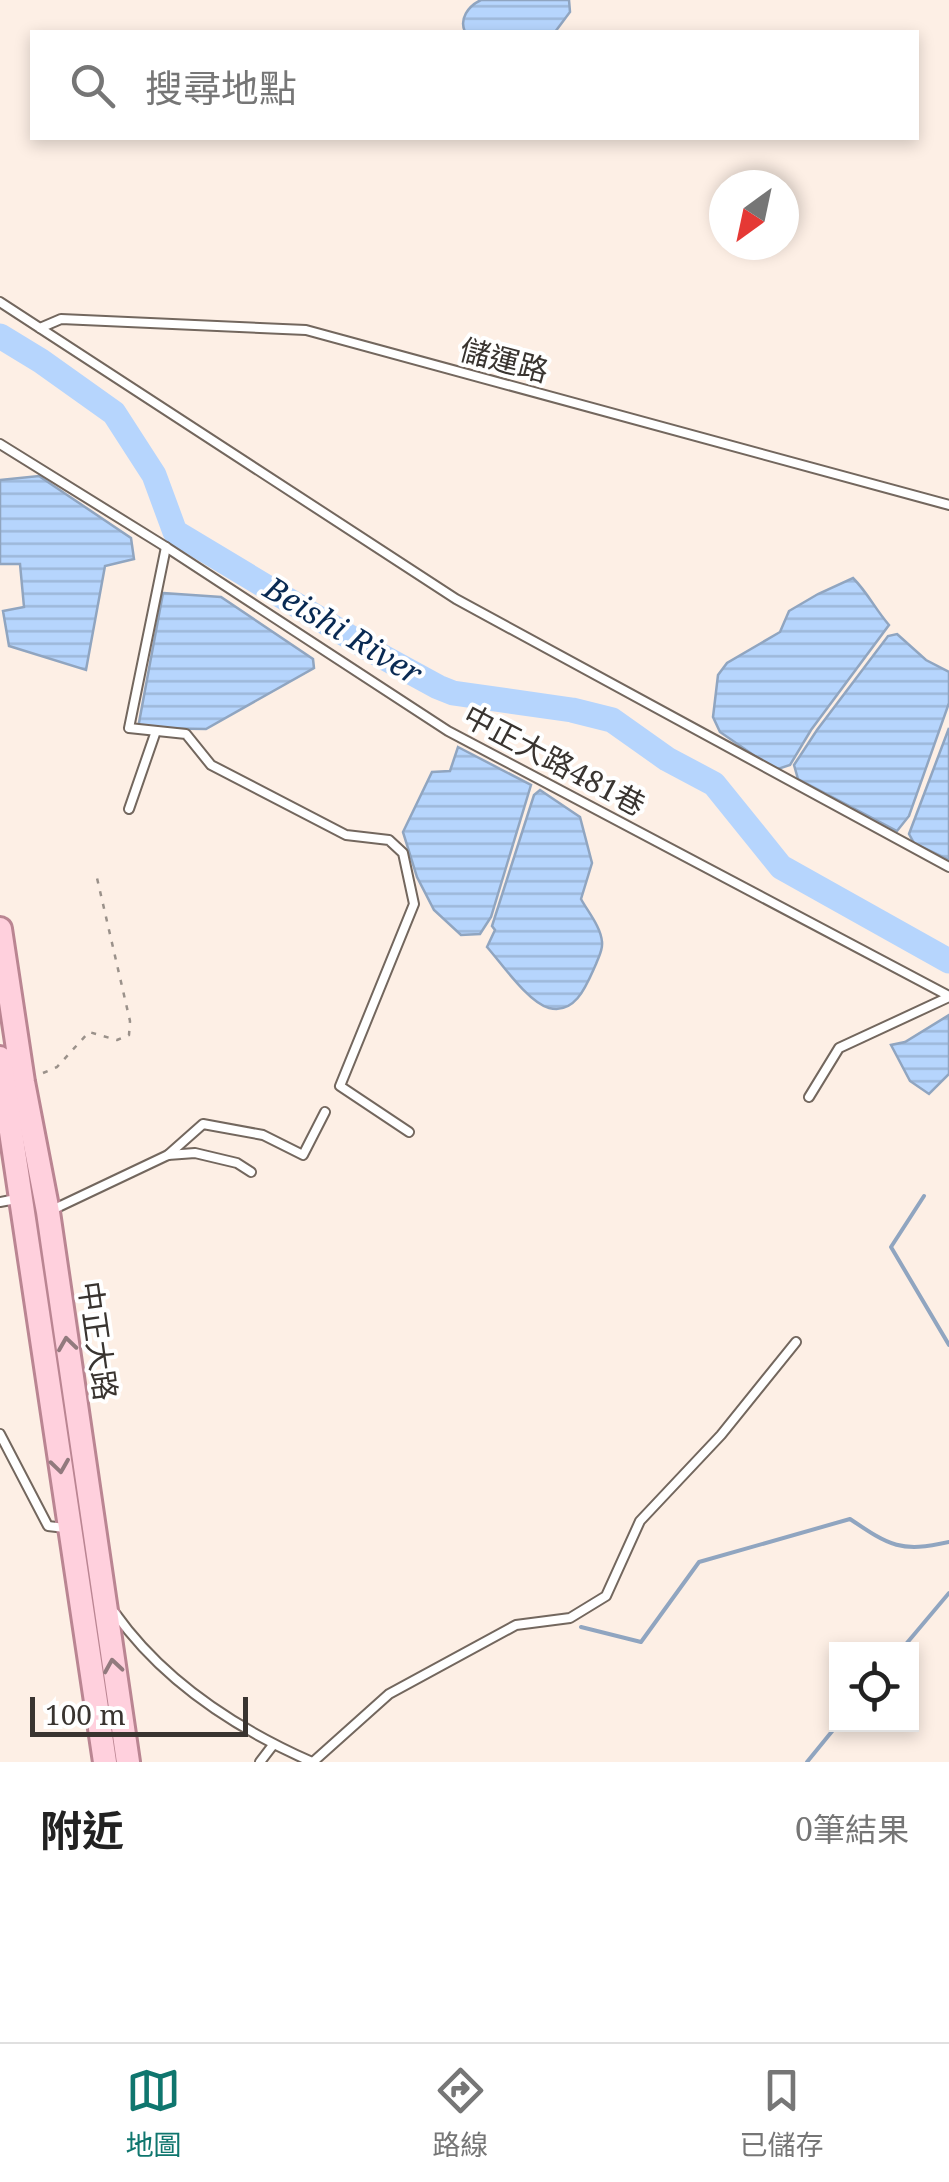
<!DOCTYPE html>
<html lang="zh-TW">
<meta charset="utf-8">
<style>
body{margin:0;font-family:"Noto Serif","Noto Sans TC",serif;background:#f2f2f2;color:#222}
.controls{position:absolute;right:30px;bottom:30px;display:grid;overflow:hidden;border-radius:0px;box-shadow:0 5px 15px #0003}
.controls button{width:90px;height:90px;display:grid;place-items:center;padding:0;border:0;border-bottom:2px solid #e0e0e0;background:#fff;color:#222;font:50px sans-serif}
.compass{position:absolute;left:709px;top:170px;width:90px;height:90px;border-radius:50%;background:#fff;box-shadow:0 5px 15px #0003;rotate:213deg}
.scale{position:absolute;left:30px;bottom:25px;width:218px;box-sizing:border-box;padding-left:10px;border:5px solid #393430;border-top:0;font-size:28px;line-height:35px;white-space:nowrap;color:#393430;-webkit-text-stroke:8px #fff;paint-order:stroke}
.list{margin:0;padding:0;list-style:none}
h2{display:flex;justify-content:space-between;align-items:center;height:130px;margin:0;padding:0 40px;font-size:42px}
h2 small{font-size:32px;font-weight:400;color:#767676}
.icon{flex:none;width:55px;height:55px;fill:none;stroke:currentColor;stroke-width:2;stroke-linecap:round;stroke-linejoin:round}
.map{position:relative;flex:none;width:949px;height:1762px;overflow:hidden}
.search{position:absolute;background:#fff;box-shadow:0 5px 15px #0003;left:30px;right:30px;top:30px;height:110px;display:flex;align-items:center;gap:25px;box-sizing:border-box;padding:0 35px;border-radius:0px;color:#767676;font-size:38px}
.sheet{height:280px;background:#fff}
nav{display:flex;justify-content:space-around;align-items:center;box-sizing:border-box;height:140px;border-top:2px solid #e0e0e0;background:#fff;font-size:28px;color:#767676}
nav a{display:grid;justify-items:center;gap:5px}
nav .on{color:#0f766e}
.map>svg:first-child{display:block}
</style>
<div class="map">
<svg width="949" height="1762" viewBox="0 0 949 1762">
<defs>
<pattern id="water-rules" width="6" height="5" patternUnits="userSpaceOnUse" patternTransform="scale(2.5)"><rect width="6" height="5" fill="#b6d5fd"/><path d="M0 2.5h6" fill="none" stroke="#9db7d9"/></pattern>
</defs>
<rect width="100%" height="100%" fill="#fdefe5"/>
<!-- water -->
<g fill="url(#water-rules)" stroke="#90a5c0" stroke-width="2.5">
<path d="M 481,0 L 569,0 L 570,12 L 555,32 L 465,32 C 459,19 468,6 481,0 Z"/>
<polygon points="39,476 131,538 134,559 105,566 86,670 9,646 3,611 24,607 20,564 0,564 0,480"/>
<path d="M 853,578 C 868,593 875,609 889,625 L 811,730 L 790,765 L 778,769 L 765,763 L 720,732 L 713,717 L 718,675 L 727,663 L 780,632 L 789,611 L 818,594 Z"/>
<polygon points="163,593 221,597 313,659 314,668 206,729 138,728"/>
<polygon points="897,634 926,660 949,672 949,703 909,816 897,831 798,779 794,765 817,730 888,636"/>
<polygon points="949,728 949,860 914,843 909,834"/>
<polygon points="458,747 531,785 491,917 480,934 461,935 434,910 417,877 403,832 432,772 450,771"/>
<path d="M 540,790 L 580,817 L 592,863 L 581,899 C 588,912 601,927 602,942 C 603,950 599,956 596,964 C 587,984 576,1015 549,1008 C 528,1002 502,964 487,947 L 495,930 L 492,926 L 534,795 Z"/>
<polygon points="949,1015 949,1074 929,1094 910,1081 891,1045 905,1042"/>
</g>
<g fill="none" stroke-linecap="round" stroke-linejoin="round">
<!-- stream -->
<g stroke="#90a5c0" stroke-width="4">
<polyline points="924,1196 891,1247 949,1345"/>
<path d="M 581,1627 L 641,1642 L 699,1562 L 850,1519 C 890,1546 901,1553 949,1542"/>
<polyline points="901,1650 949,1593"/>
<polyline points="807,1762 838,1724"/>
</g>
<!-- river -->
<polyline stroke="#b6d5fd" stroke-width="25" points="0,336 41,361 114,413 154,475 175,532 383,657 438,687 453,693 572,710 612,720 667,759 714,784 781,867 949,961"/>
<defs>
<g id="lane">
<polyline points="0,302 456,599 949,867"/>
<polyline points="40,328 61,319 306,330 949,505"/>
<polyline points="0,444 166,547 448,731 949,996"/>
<polyline points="166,547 129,728 186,734 211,765 346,835 389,840 403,853 414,904 340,1086 409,1132"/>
<polyline points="129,809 156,731"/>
<polyline points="809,1097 839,1048 949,997"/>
<polyline points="168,1155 203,1124 263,1135 303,1155 325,1112"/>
<polyline points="0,1202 16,1199"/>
<polyline points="52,1210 168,1155 195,1153 237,1163 251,1172"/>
<polyline points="0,1434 48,1526 65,1528"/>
<path d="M 115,1613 C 164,1682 235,1728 312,1762"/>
<polyline points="260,1762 273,1745"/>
<polyline points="313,1762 389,1694 516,1625 570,1618 606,1596 640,1521 721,1435 796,1342"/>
</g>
<g id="primary">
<polyline points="0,929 23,1082 48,1212 128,1762"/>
<polyline points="0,1058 105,1762"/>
</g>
</defs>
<!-- lane casing -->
<use href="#lane" stroke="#73675e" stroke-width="12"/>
<!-- primary casing -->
<use href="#primary" stroke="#ba8592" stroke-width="28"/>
<!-- path -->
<polyline stroke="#9a918a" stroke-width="2.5" stroke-dasharray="5 8" stroke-linecap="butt" points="43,1073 57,1067 89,1032 117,1040 129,1035 130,1021 97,878"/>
<!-- lane -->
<use href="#lane" stroke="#fff" stroke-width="8"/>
<!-- primary -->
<use href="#primary" stroke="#ffd0dd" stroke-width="22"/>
</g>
<!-- one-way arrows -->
<defs><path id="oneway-chevron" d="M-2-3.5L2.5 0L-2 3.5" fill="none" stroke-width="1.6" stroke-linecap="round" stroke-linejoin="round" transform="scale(2.5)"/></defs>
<g stroke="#927a7e">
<use href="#oneway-chevron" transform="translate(67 1344) rotate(-98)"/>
<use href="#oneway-chevron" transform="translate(60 1466) rotate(82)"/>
<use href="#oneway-chevron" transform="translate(113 1666) rotate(-99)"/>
</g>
<g text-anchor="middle" stroke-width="8" stroke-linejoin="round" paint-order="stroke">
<!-- street labels -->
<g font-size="30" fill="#393430" stroke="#fff">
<text transform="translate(504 361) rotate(15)" y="10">儲運路</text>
<text transform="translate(554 761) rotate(28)" y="10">中正大路481巷</text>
<text transform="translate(97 1341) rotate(82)" y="10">中正大路</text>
</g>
<!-- water labels -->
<g font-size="32" font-style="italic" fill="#092a53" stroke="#fff">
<text transform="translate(343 631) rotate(31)" y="11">Beishi River</text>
</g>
</g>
</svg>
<div class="controls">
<button><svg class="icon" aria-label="locate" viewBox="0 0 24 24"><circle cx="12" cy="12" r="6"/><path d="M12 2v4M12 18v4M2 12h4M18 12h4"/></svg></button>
</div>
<svg class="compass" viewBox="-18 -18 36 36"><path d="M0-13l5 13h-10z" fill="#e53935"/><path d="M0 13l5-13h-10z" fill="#767676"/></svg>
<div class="scale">100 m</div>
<div class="search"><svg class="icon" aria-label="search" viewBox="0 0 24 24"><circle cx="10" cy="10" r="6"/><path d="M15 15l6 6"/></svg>搜尋地點</div>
</div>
<section class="sheet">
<h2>附近<small>0筆結果</small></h2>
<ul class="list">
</ul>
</section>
<nav>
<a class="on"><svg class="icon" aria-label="map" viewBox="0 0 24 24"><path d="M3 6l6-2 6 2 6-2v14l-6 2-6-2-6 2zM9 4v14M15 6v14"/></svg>地圖</a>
<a><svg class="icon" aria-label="directions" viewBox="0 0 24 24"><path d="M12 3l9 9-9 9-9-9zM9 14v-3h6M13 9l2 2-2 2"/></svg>路線</a>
<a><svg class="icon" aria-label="saved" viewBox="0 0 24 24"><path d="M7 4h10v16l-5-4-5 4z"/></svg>已儲存</a>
</nav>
